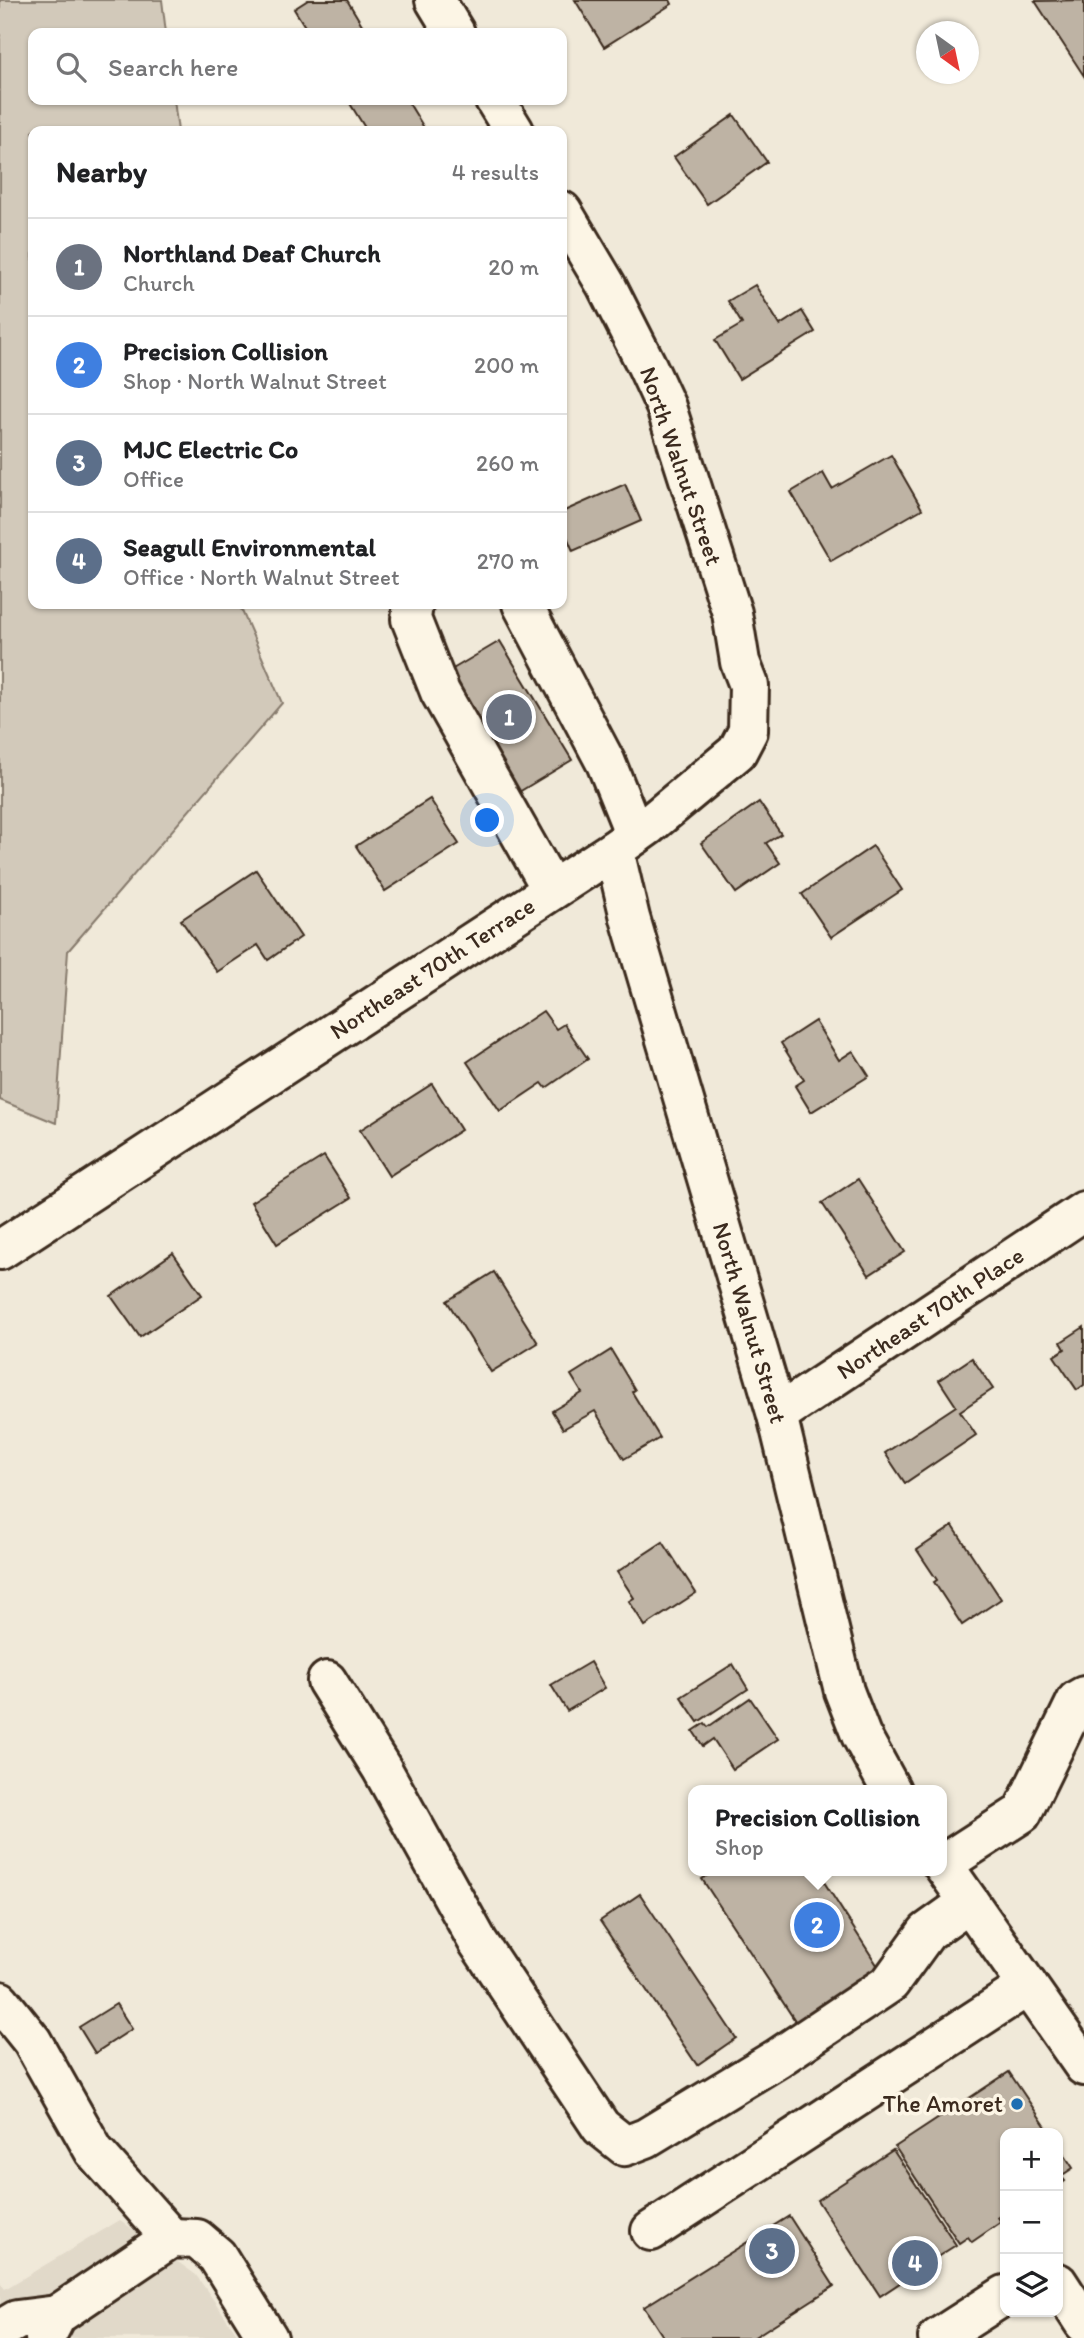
<!DOCTYPE html>
<meta charset="utf-8">
<style>
body{margin:0;font-family:Itim,sans-serif;background:#f2f2f2;color:#202124}
.controls{position:absolute;right:21px;bottom:21px;display:grid;overflow:hidden;border-radius:14px;box-shadow:0 2px 5px #0004}
.controls button{width:63px;height:63px;display:grid;place-items:center;padding:0;border:0;border-bottom:2px solid #e0e0e0;background:#fff;color:#202124;font:35px sans-serif}
.compass{position:absolute;left:916px;top:21px;width:63px;height:63px;border-radius:50%;background:#fff;box-shadow:0 2px 5px #0004;rotate:147deg}
.you{position:absolute;left:488px;top:821px;width:24px;height:24px;margin:-18px;border:5px solid #fff;border-radius:50%;background:#1a73e8;box-shadow:0 0 0 10px #1a73e833}
.badge{display:grid;place-items:center;width:46px;height:46px;border-radius:50%;background:#0b8043;color:#fff;font-size:23px;font-weight:700}
.pin{position:absolute;translate:-50% -50%;border:4px solid #fff;box-shadow:0 2px 7px #0006}
.popup{position:absolute;left:688px;top:1785px;width:259px;height:91px;box-sizing:border-box;display:grid;place-content:center;border-radius:14px;background:#fff;filter:drop-shadow(0 2px 5px #0005);font-size:23px;white-space:nowrap;color:#757577}
.popup b{font-size:26px;color:#202124}
.popup::after{content:'';position:absolute;left:50%;top:100%;margin-left:-14px;border:14px solid transparent;border-top-color:#fff}
.list{margin:0;padding:0;list-style:none}
h2{display:flex;justify-content:space-between;align-items:center;height:91px;margin:0;padding:0 28px;font-size:30px}
h2 small{font-size:23px;font-weight:400;color:#757577}
.list li{display:grid;grid-template-columns:46px 1fr auto;gap:21px;align-items:center;box-sizing:border-box;height:98px;padding:0 28px;border-top:2px solid #e0e0e0}
.list b{display:block;font-size:26px;white-space:nowrap}
.list p{margin:0;font-size:23px;white-space:nowrap;color:#757577}
.list em{font-size:23px;font-style:normal;color:#757577}
.icon{flex:none;width:38px;height:38px;fill:none;stroke:currentColor;stroke-width:2;stroke-linecap:round;stroke-linejoin:round}
.map{position:relative;flex:none;width:1084px;height:2338px;overflow:hidden}
.search{position:absolute;background:#fff;box-shadow:0 2px 5px #0004;left:28px;top:28px;width:539px;height:77px;display:flex;align-items:center;gap:18px;box-sizing:border-box;padding:0 24px;border-radius:14px;color:#757577;font-size:26px}
.panel{position:absolute;background:#fff;box-shadow:0 2px 5px #0004;left:28px;top:126px;width:539px;height:483px;border-radius:14px}
.map>svg:first-child{display:block}
</style>
<div class="map">
<svg width="1084" height="2338" viewBox="0 0 1084 2338">
<rect width="100%" height="100%" fill="#f0e9d9"/>
<filter id="ink" filterUnits="userSpaceOnUse"><feTurbulence type="fractalNoise" baseFrequency=".0143" numOctaves="2"/><feDisplacementMap in="SourceGraphic" scale="14" xChannelSelector="R" yChannelSelector="G"/><feConvolveMatrix kernelMatrix="1 2 1 2 8 2 1 2 1" color-interpolation-filters="sRGB"/></filter>
<g filter="url(#ink)">
<!-- built -->
<polygon fill="#e1d9c9" points="120,2220 196,2275 240,2338 0,2338 0,2282 5,2289"/>
<!-- green -->
<polygon fill="#d2c9ba" stroke="#867a6c" stroke-width="2" points="0,0 162,0 166,33 33,33 33,100 174,100 178,131 33,131 33,604 239,604 282,703 68,951 56,1123 0,1100"/>
<!-- building -->
<g fill="#beb3a4" stroke="#3b2a1e" stroke-width="2">
<polygon points="308,0 347,0 367,33 309,33 294,9"/>
<polygon points="575,0 670,0 672,4 604,47"/>
<polygon points="1084,0 1084,76 1035,1"/>
<polygon points="353,100 407,100 426,131 367,131 349,102"/>
<polygon points="734,115 767,162 707,204 674,157"/>
<polygon points="755,285 780,325 802,311 815,332 739,379 715,340 742,324 728,301"/>
<polygon points="891,455 922,509 831,561 791,492 823,473 832,489"/>
<polygon points="625,484 641,521 573,551 562,525 562,512"/>
<polygon points="500,641 572,760 519,792 446,673"/>
<polygon points="430,799 459,844 385,891 356,846"/>
<polygon points="759,802 781,834 766,843 780,863 736,893 701,843"/>
<polygon points="873,846 902,890 831,937 802,894"/>
<polygon points="256,870 301,937 268,960 258,945 217,972 181,920"/>
<polygon points="543,1011 556,1029 564,1024 588,1059 546,1088 542,1083 500,1111 467,1062"/>
<polygon points="815,1021 839,1060 853,1051 869,1076 811,1112 795,1086 804,1080 781,1043"/>
<polygon points="432,1084 461,1130 389,1176 360,1130"/>
<polygon points="324,1156 351,1198 277,1244 251,1202"/>
<polygon points="858,1179 905,1252 869,1275 822,1203"/>
<polygon points="173,1253 202,1295 140,1337 111,1296"/>
<polygon points="494,1272 538,1343 491,1372 447,1301"/>
<polygon points="1084,1327 1084,1385 1077,1390 1054,1356 1065,1349 1061,1342"/>
<polygon points="611,1350 635,1390 632,1392 660,1438 624,1459 595,1411 563,1429 552,1411 582,1393 571,1375"/>
<polygon points="972,1358 993,1389 960,1411 976,1435 905,1483 885,1453 956,1406 939,1380"/>
<polygon points="953,1526 1001,1599 962,1625 934,1582 937,1580 917,1550"/>
<polygon points="663,1542 696,1593 645,1626 629,1601 634,1598 617,1572"/>
<polygon points="590,1662 605,1688 567,1711 551,1685"/>
<polygon points="733,1664 748,1689 698,1722 681,1697"/>
<polygon points="750,1698 778,1739 733,1769 713,1739 703,1746 693,1731 705,1723 708,1727"/>
<polygon points="714,1871 817,1871 879,1968 796,2022 702,1879"/>
<polygon points="640,1894 736,2038 697,2065 600,1921"/>
<polygon points="116,2004 132,2029 95,2053 79,2027"/>
<polygon points="1009,2072 1050,2133 1005,2133 1005,2213 998,2217 1001,2222 972,2242 968,2237 959,2243 895,2147"/>
<polygon points="1058,2145 1073,2168 1061,2176 1065,2181 1058,2186"/>
<polygon points="893,2150 956,2245 934,2259 938,2265 909,2284 906,2279 880,2296 817,2200"/>
<polygon points="789,2216 834,2286 753,2338 664,2338 644,2307"/>
</g>
<g fill="none" stroke-linecap="round" stroke-linejoin="round">
<defs>
<g id="minor">
<polyline points="435,0 455,33"/>
<polyline points="495,100 514,131"/>
<polyline points="413,604 411,619 440,692 552,890"/>
<polyline points="522,604 606,763 635,835"/>
<path id="s1" d="M 614,850 L 630,918 L 777,1415 L 844,1691 L 861,1735 L 891,1790"/>
<path id="s2" d="M 0,1250 L 614,850 L 649,825 L 737,752 L 748,731 L 749,685 L 740,662 L 732,613 L 666,407 L 647,366 L 606,285 L 562,211"/>
<path id="s3" d="M 777,1415 L 1084,1211"/>
<polyline points="327,1681 382,1769 478,1942 601,2127 625,2146 646,2138 778,2058 890,1983 927,1932 969,1902"/>
<polyline points="941,1862 1084,2066"/>
<polyline points="943,1864 1022,1813 1077,1700 1084,1696"/>
<polyline points="0,2001 32,2041 94,2151 171,2238"/>
<polyline points="651,2231 1028,1986"/>
<polyline points="1058,2283 1084,2323"/>
<polyline points="0,2330 17,2320 57,2315"/>
<polyline points="45,2338 57,2315 171,2238 197,2239 217,2256 268,2338"/>
<polyline points="938,2338 1005,2295"/>
</g>
</defs>
<!-- minor casing -->
<use href="#minor" stroke="#3b2a1e" stroke-width="44"/>
<!-- minor -->
<use href="#minor" stroke="#fcf5e5" stroke-width="38"/>
</g>
</g>
<!-- markers -->
<circle fill="#1f6fb2" stroke="#fcf5e5" stroke-width="2.5" cx="1017" cy="2104" r="7"/>
<g text-anchor="middle" stroke-width="7" stroke-linejoin="round" paint-order="stroke">
<!-- street labels -->
<g font-size="24" fill="#3b2a1e" stroke="#fcf5e5">
<text transform="translate(681 466) rotate(71)" y="8">North Walnut Street</text>
<text dy="8" stroke="none"><textPath href="#s2" startOffset="516">Northeast 70th Terrace</textPath></text>
<text dy="8" stroke="none"><textPath href="#s3" startOffset="184">Northeast 70th Place</textPath></text>
<text dy="8" stroke="none"><textPath href="#s1" startOffset="492">North Walnut Street</textPath></text>
</g>
<!-- poi labels -->
<g font-size="24" fill="#3b2a1e" stroke="#fcf5e5" text-anchor="end">
<text x="1003" y="2112">The Amoret</text>
</g>
</g>
</svg>
<div class="controls">
<button>+</button>
<button>−</button>
<button><svg class="icon" aria-label="layers" viewBox="0 0 24 24"><path d="M12 4l9 5-9 5-9-5zM3 14l9 5 9-5"/></svg></button>
</div>
<svg class="compass" viewBox="-18 -18 36 36"><path d="M0-13l5 13h-10z" fill="#e53935"/><path d="M0 13l5-13h-10z" fill="#757577"/></svg>
<div class="you"></div>
<div class="pin badge" style="left:509px;top:717px;background:#6b7280">1</div>
<div class="pin badge" style="left:817px;top:1925px;background:#3f7fe0">2</div>
<div class="popup"><b>Precision Collision</b>Shop</div>
<div class="pin badge" style="left:772px;top:2251px;background:#5c6f8a">3</div>
<div class="pin badge" style="left:915px;top:2263px;background:#5c6f8a">4</div>
<div class="search"><svg class="icon" aria-label="search" viewBox="0 0 24 24"><circle cx="10" cy="10" r="6"/><path d="M15 15l6 6"/></svg>Search here</div>
<section class="panel">
<h2>Nearby<small>4 results</small></h2>
<ul class="list">
<li><span class="badge" style="background:#6b7280">1</span><div><b>Northland Deaf Church</b><p>Church</p></div><em>20 m</em></li>
<li><span class="badge" style="background:#3f7fe0">2</span><div><b>Precision Collision</b><p>Shop · North Walnut Street</p></div><em>200 m</em></li>
<li><span class="badge" style="background:#5c6f8a">3</span><div><b>MJC Electric Co</b><p>Office</p></div><em>260 m</em></li>
<li><span class="badge" style="background:#5c6f8a">4</span><div><b>Seagull Environmental</b><p>Office · North Walnut Street</p></div><em>270 m</em></li>
</ul>
</section>
</div>
